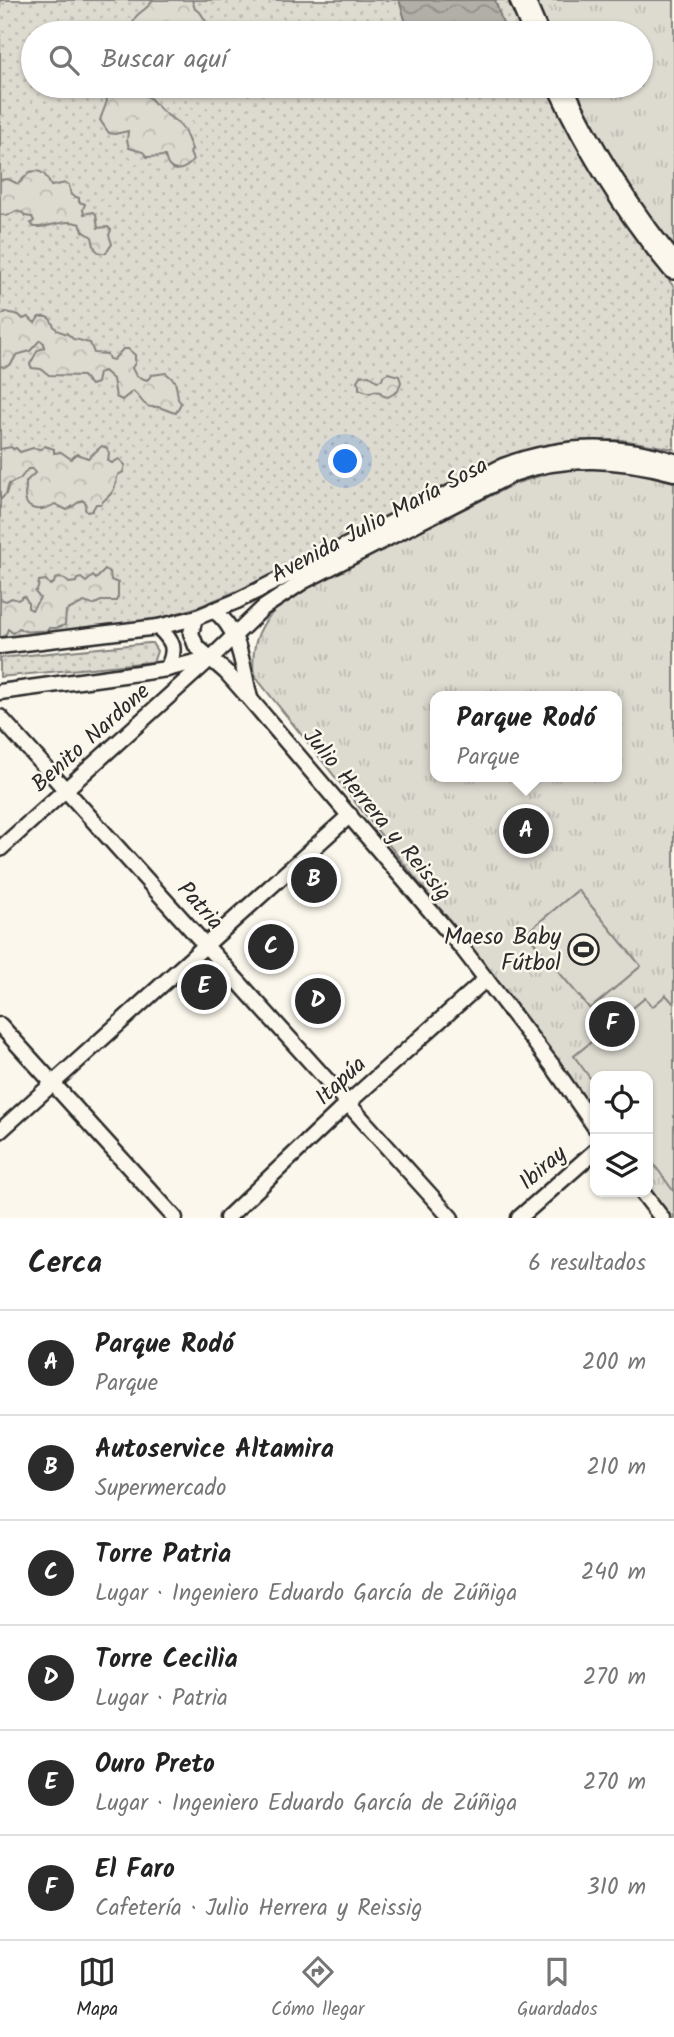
<!DOCTYPE html>
<html lang="es">
<meta charset="utf-8">
<style>
body{margin:0;font-family:Kalam,sans-serif;background:#f6f6f6;color:#222}
.controls{position:absolute;right:21px;bottom:21px;display:grid;overflow:hidden;border-radius:14px;box-shadow:0 2px 5px #0004}
.controls button{width:63px;height:63px;display:grid;place-items:center;padding:0;border:0;border-bottom:2px solid #e0e0e0;background:#fff;color:#222;font:35px sans-serif}
.you{position:absolute;left:346px;top:462px;width:24px;height:24px;margin:-18px;border:5px solid #fff;border-radius:50%;background:#1a73e8;box-shadow:0 0 0 10px #1a73e833}
.badge{display:grid;place-items:center;width:46px;height:46px;border-radius:50%;background:#2b2b2b;color:#fff;font-size:23px;font-weight:700}
.pin{position:absolute;translate:-50% -50%;border:4px solid #fff;box-shadow:0 2px 7px #0006}
.popup{position:absolute;left:430px;top:691px;width:192px;height:91px;box-sizing:border-box;display:grid;place-content:center;border-radius:14px;background:#fff;filter:drop-shadow(0 2px 5px #0005);font-size:23px;white-space:nowrap;color:#767676}
.popup b{font-size:26px;color:#222}
.popup::after{content:'';position:absolute;left:50%;top:100%;margin-left:-14px;border:14px solid transparent;border-top-color:#fff}
.list{margin:0;padding:0;list-style:none}
h2{display:flex;justify-content:space-between;align-items:center;height:91px;margin:0;padding:0 28px;font-size:30px}
h2 small{font-size:23px;font-weight:400;color:#767676}
.list li{display:grid;grid-template-columns:46px 1fr auto;gap:21px;align-items:center;box-sizing:border-box;height:105px;padding:0 28px;border-top:2px solid #e0e0e0}
.list b{display:block;font-size:26px;white-space:nowrap}
.list p{margin:0;font-size:23px;white-space:nowrap;color:#767676}
.list em{font-size:23px;font-style:normal;color:#767676}
.icon{flex:none;width:38px;height:38px;fill:none;stroke:currentColor;stroke-width:2;stroke-linecap:round;stroke-linejoin:round}
.map{position:relative;flex:none;width:674px;height:1218px;overflow:hidden}
.search{position:absolute;background:#fff;box-shadow:0 2px 5px #0004;left:21px;right:21px;top:21px;height:77px;display:flex;align-items:center;gap:18px;box-sizing:border-box;padding:0 24px;border-radius:38px;color:#767676;font-size:26px}
.sheet{height:721px;background:#fff}
nav{display:flex;justify-content:space-around;align-items:center;box-sizing:border-box;height:98px;border-top:2px solid #e0e0e0;background:#fff;font-size:19px;color:#767676}
nav a{display:grid;justify-items:center;gap:4px}
nav .on{color:#2b2b2b}
.map>svg:first-child{display:block}
</style>
<div class="map">
<svg width="674" height="1218" viewBox="0 0 674 1218">
<defs>
<pattern id="grass-dots" width="8" height="8" patternUnits="userSpaceOnUse" patternTransform="scale(1.75)"><rect width="8" height="8" fill="#dddad0"/><path d="M2 2h.1M6 6h.1" fill="none" stroke="#bebbb3" stroke-width="1.8" stroke-linecap="round"/></pattern>
<pattern id="forest-crowns" width="20" height="18" patternUnits="userSpaceOnUse" patternTransform="scale(1.75)"><rect width="20" height="18" fill="#dddad0"/><path d="M2 6a3 3 0 1 1 6 0M12 15a3 3 0 1 1 6 0" fill="none" stroke="#bebbb3"/></pattern>
<pattern id="park-tufts" width="24" height="20" patternUnits="userSpaceOnUse" patternTransform="scale(1.75)"><rect width="24" height="20" fill="#dddad0"/><path d="M3 7l-1-3M5 7V3M7 7l1-3M15 17l-1-3M17 17v-4M19 17l1-3" fill="none" stroke="#bebbb3"/></pattern>
<pattern id="water-waves" width="16" height="10" patternUnits="userSpaceOnUse" patternTransform="scale(1.75)"><rect width="16" height="10" fill="#b1afa7"/><path d="M0 5q4-4 8 0t8 0" fill="none" stroke="#908f88"/></pattern>
</defs>
<rect width="100%" height="100%" fill="#fbf7ec"/>
<filter id="ink" filterUnits="userSpaceOnUse"><feTurbulence type="fractalNoise" baseFrequency=".0143" numOctaves="2"/><feDisplacementMap in="SourceGraphic" scale="14" xChannelSelector="R" yChannelSelector="G"/><feConvolveMatrix kernelMatrix="1 2 1 2 8 2 1 2 1" color-interpolation-filters="sRGB"/></filter>
<g filter="url(#ink)">
<!-- grass -->
<g fill="url(#grass-dots)" stroke="#84827e" stroke-width="2">
<polygon points="0,0 511,0 524,33 33,33 33,86 548,86 580,149 604,189 631,230 674,287 674,449 622,440 571,441 547,445 522,452 458,480 249,586 198,607 152,621 0,640"/>
<polygon points="149,643 152,643 157,651 154,660 151,662 0,677 0,658"/>
</g>
<!-- forest -->
<g fill="url(#forest-crowns)" stroke="#84827e" stroke-width="2">
<path d="M 153,0 L 192,0 L 195,9 L 200,12 L 207,23 L 203,31 L 204,33 L 164,33 L 161,31 L 158,33 L 134,33 C 129,12 144,15 153,0 Z"/>
<path d="M 120,86 L 135,86 L 137,93 L 149,97 L 162,111 L 178,123 L 184,130 L 192,149 L 190,153 L 193,160 C 189,166 177,175 169,166 C 167,164 166,160 165,156 L 147,157 L 143,152 L 129,148 L 127,140 L 128,131 L 115,134 L 109,133 L 100,120 L 107,101 L 106,97 L 114,88 Z"/>
<path d="M 30,172 C 44,169 46,176 51,186 L 66,183 L 69,185 L 71,195 L 79,198 L 79,202 L 85,204 L 83,210 L 84,214 L 93,212 L 96,214 L 98,228 L 108,227 L 111,230 L 109,235 L 112,244 L 106,253 C 94,254 94,246 92,237 L 83,231 L 80,224 C 63,218 51,228 34,227 L 31,223 L 34,221 L 32,217 L 25,216 L 23,213 L 16,211 L 7,216 L 0,214 L 0,180 L 8,179 L 18,184 Z"/>
<path d="M 6,312 L 19,315 L 23,319 L 28,317 L 35,323 L 39,317 C 55,315 49,323 57,330 C 63,334 67,331 73,339 C 79,339 83,342 90,343 L 94,353 L 107,354 L 109,359 L 113,360 L 123,349 L 128,349 L 135,355 L 135,363 L 132,368 L 136,376 L 147,380 L 152,375 L 166,373 L 175,381 C 176,388 178,392 178,399 L 181,403 L 176,413 C 169,412 164,408 158,407 C 152,406 152,409 146,405 C 140,401 139,395 133,391 L 122,400 L 116,397 L 113,379 L 104,371 L 99,373 L 97,383 L 91,385 L 83,376 L 49,375 L 41,369 L 32,368 L 30,364 L 38,350 L 44,348 L 44,343 L 40,340 L 30,351 L 16,355 C 13,362 9,369 0,366 L 0,316 Z"/>
<polygon points="388,373 399,376 401,382 398,391 388,397 384,396 380,392 374,391 370,393 359,389 359,385 357,381 360,376 369,375 377,381 382,380 383,376"/>
<path d="M 45,446 L 54,449 L 54,453 L 61,452 L 71,459 L 77,454 L 88,458 L 102,446 L 107,448 L 109,453 L 108,461 L 112,463 L 119,459 L 125,465 L 123,472 L 118,475 C 116,479 116,485 114,489 C 111,496 105,498 101,504 L 96,504 L 92,511 L 87,512 L 85,509 L 86,503 L 82,500 L 67,510 L 55,504 C 38,514 21,510 26,488 C 26,486 26,484 26,482 C 28,479 32,476 35,473 L 32,469 L 28,469 L 20,479 L 9,484 L 6,494 L 0,500 L 0,449 L 11,447 L 13,449 L 16,448 L 20,452 L 33,448 L 41,449 Z"/>
<path d="M 105,570 L 110,572 L 111,580 L 118,583 L 118,597 L 116,601 L 101,601 L 93,605 L 84,602 L 66,611 L 65,625 L 56,628 L 49,628 L 47,631 C 38,629 26,635 19,628 L 13,633 L 8,629 L 5,636 L 0,638 L 0,599 L 6,601 L 12,598 L 18,600 L 24,596 L 28,602 L 28,608 L 32,610 L 40,598 L 35,592 L 38,588 L 39,581 L 46,580 L 50,585 L 54,583 L 55,579 C 61,577 65,578 69,583 L 76,582 L 77,579 L 81,578 L 86,582 L 93,576 L 96,579 Z"/>
</g>
<!-- park -->
<g fill="url(#park-tufts)" stroke="#84827e" stroke-width="2" fill-rule="evenodd">
<polygon points="536,0 674,0 674,249 625,182 573,86 641,86 641,33 549,33"/>
<path d="M 568,467 L 618,468 L 674,482 L 674,1218 L 671,1218 L 648,1187 L 648,1076 L 595,1076 L 595,1115 L 490,972 L 254,675 C 249,634 267,612 300,591 L 514,484 ZM 435,696 L 617,696 L 617,777 L 435,777 Z"/>
</g>
<!-- garden -->
<g fill="#dddad0" stroke="#84827e" stroke-width="2">
<polygon points="578,890 641,966 590,1009 526,933"/>
<polygon points="666,995 674,1004 674,1192 648,1156 648,1076 595,1076 595,1085 574,1056 645,998 652,1007"/>
</g>
<!-- water -->
<polygon fill="url(#water-waves)" stroke="#7b7a75" stroke-width="2" points="399,0 495,0 506,33 409,33"/>
<g fill="none" stroke-linecap="round" stroke-linejoin="round">
<defs>
<g id="street">
<path d="M 213,610 C 241,629 242,667 250,698"/>
<polyline points="195,618 191,633 196,646 226,672 250,699 462,948 552,1065 595,1127"/>
<path d="M 158,627 C 174,642 177,649 167,669"/>
<path d="M 0,646 L 158,627 L 195,618 L 237,601 L 503,466 C 559,445 617,443 674,461"/>
<polyline points="0,692 167,669 207,659"/>
<polyline points="0,717 451,1218"/>
<path d="M 0,849 L 211,658 L 263,608 L 304,581 L 513,474 C 566,455 620,459 674,473"/>
<polyline points="0,1025 175,1218"/>
<polyline points="0,1131 350,815"/>
<polyline points="642,1192 662,1218"/>
<polyline points="227,1218 348,1103 486,979"/>
<polyline points="519,1218 595,1151"/>
</g>
<g id="primary">
<polyline points="522,0 536,33"/>
<path d="M 560,86 C 590,150 628,212 674,267"/>
</g>
</defs>
<!-- street casing -->
<use href="#street" stroke="#2b2b2b" stroke-width="19"/>
<!-- primary casing -->
<use href="#primary" stroke="#2b2b2b" stroke-width="28"/>
<!-- street -->
<use href="#street" stroke="#fbf7ec" stroke-width="14"/>
<!-- primary -->
<use href="#primary" stroke="#fbf7ec" stroke-width="23"/>
</g>
</g>
<!-- icons -->
<defs>
<symbol id="stadium-ring" viewBox="-11 -11 22 22"><circle r="9.5" fill="#fbf7ec" stroke="#2b2b2b" stroke-width="1.5"/><path d="M0-5a6.5 5 0 1 0 0 10a6.5 5 0 1 0 0-10ZM-3.5-1.8h7v3.6h-7Z" fill="#2b2b2b"/></symbol>
</defs>
<g fill-rule="evenodd">
<use href="#stadium-ring" x="566" y="932" width="35" height="35"/>
</g>
<g text-anchor="middle" stroke-width="5" stroke-linejoin="round" paint-order="stroke">
<!-- street labels -->
<g font-size="23" fill="#2b2b2b" stroke="#fbf7ec">
<text transform="translate(379 519) rotate(-28)" y="8">Avenida Julio María Sosa</text>
<text transform="translate(90 737) rotate(-42)" y="8">Benito Nardone</text>
<text transform="translate(378 814) rotate(50)" y="8">Julio Herrera y Reissig</text>
<text transform="translate(201 905) rotate(48)" y="8">Patria</text>
<text transform="translate(340 1080) rotate(-43)" y="8">Itapúa</text>
<text transform="translate(542 1167) rotate(-41)" y="8">Ibiray</text>
</g>
<!-- poi labels -->
<g font-size="23" fill="#2b2b2b" stroke="#fbf7ec" text-anchor="end">
<text x="561" y="944">Maeso Baby<tspan x="561" dy="26">Fútbol</tspan></text>
</g>
</g>
</svg>
<div class="controls">
<button><svg class="icon" aria-label="locate" viewBox="0 0 24 24"><circle cx="12" cy="12" r="6"/><path d="M12 2v4M12 18v4M2 12h4M18 12h4"/></svg></button>
<button><svg class="icon" aria-label="layers" viewBox="0 0 24 24"><path d="M12 4l9 5-9 5-9-5zM3 14l9 5 9-5"/></svg></button>
</div>
<div class="you"></div>
<div class="pin badge" style="left:526px;top:831px">A</div>
<div class="popup"><b>Parque Rodó</b>Parque</div>
<div class="pin badge" style="left:314px;top:880px">B</div>
<div class="pin badge" style="left:271px;top:947px">C</div>
<div class="pin badge" style="left:318px;top:1001px">D</div>
<div class="pin badge" style="left:204px;top:987px">E</div>
<div class="pin badge" style="left:612px;top:1024px">F</div>
<div class="search"><svg class="icon" aria-label="search" viewBox="0 0 24 24"><circle cx="10" cy="10" r="6"/><path d="M15 15l6 6"/></svg>Buscar aquí</div>
</div>
<section class="sheet">
<h2>Cerca<small>6 resultados</small></h2>
<ul class="list">
<li><span class="badge">A</span><div><b>Parque Rodó</b><p>Parque</p></div><em>200 m</em></li>
<li><span class="badge">B</span><div><b>Autoservice Altamira</b><p>Supermercado</p></div><em>210 m</em></li>
<li><span class="badge">C</span><div><b>Torre Patria</b><p>Lugar · Ingeniero Eduardo García de Zúñiga</p></div><em>240 m</em></li>
<li><span class="badge">D</span><div><b>Torre Cecilia</b><p>Lugar · Patria</p></div><em>270 m</em></li>
<li><span class="badge">E</span><div><b>Ouro Preto</b><p>Lugar · Ingeniero Eduardo García de Zúñiga</p></div><em>270 m</em></li>
<li><span class="badge">F</span><div><b>El Faro</b><p>Cafetería · Julio Herrera y Reissig</p></div><em>310 m</em></li>
</ul>
</section>
<nav>
<a class="on"><svg class="icon" aria-label="map" viewBox="0 0 24 24"><path d="M3 6l6-2 6 2 6-2v14l-6 2-6-2-6 2zM9 4v14M15 6v14"/></svg>Mapa</a>
<a><svg class="icon" aria-label="directions" viewBox="0 0 24 24"><path d="M12 3l9 9-9 9-9-9zM9 14v-3h6M13 9l2 2-2 2"/></svg>Cómo llegar</a>
<a><svg class="icon" aria-label="saved" viewBox="0 0 24 24"><path d="M7 4h10v16l-5-4-5 4z"/></svg>Guardados</a>
</nav>
